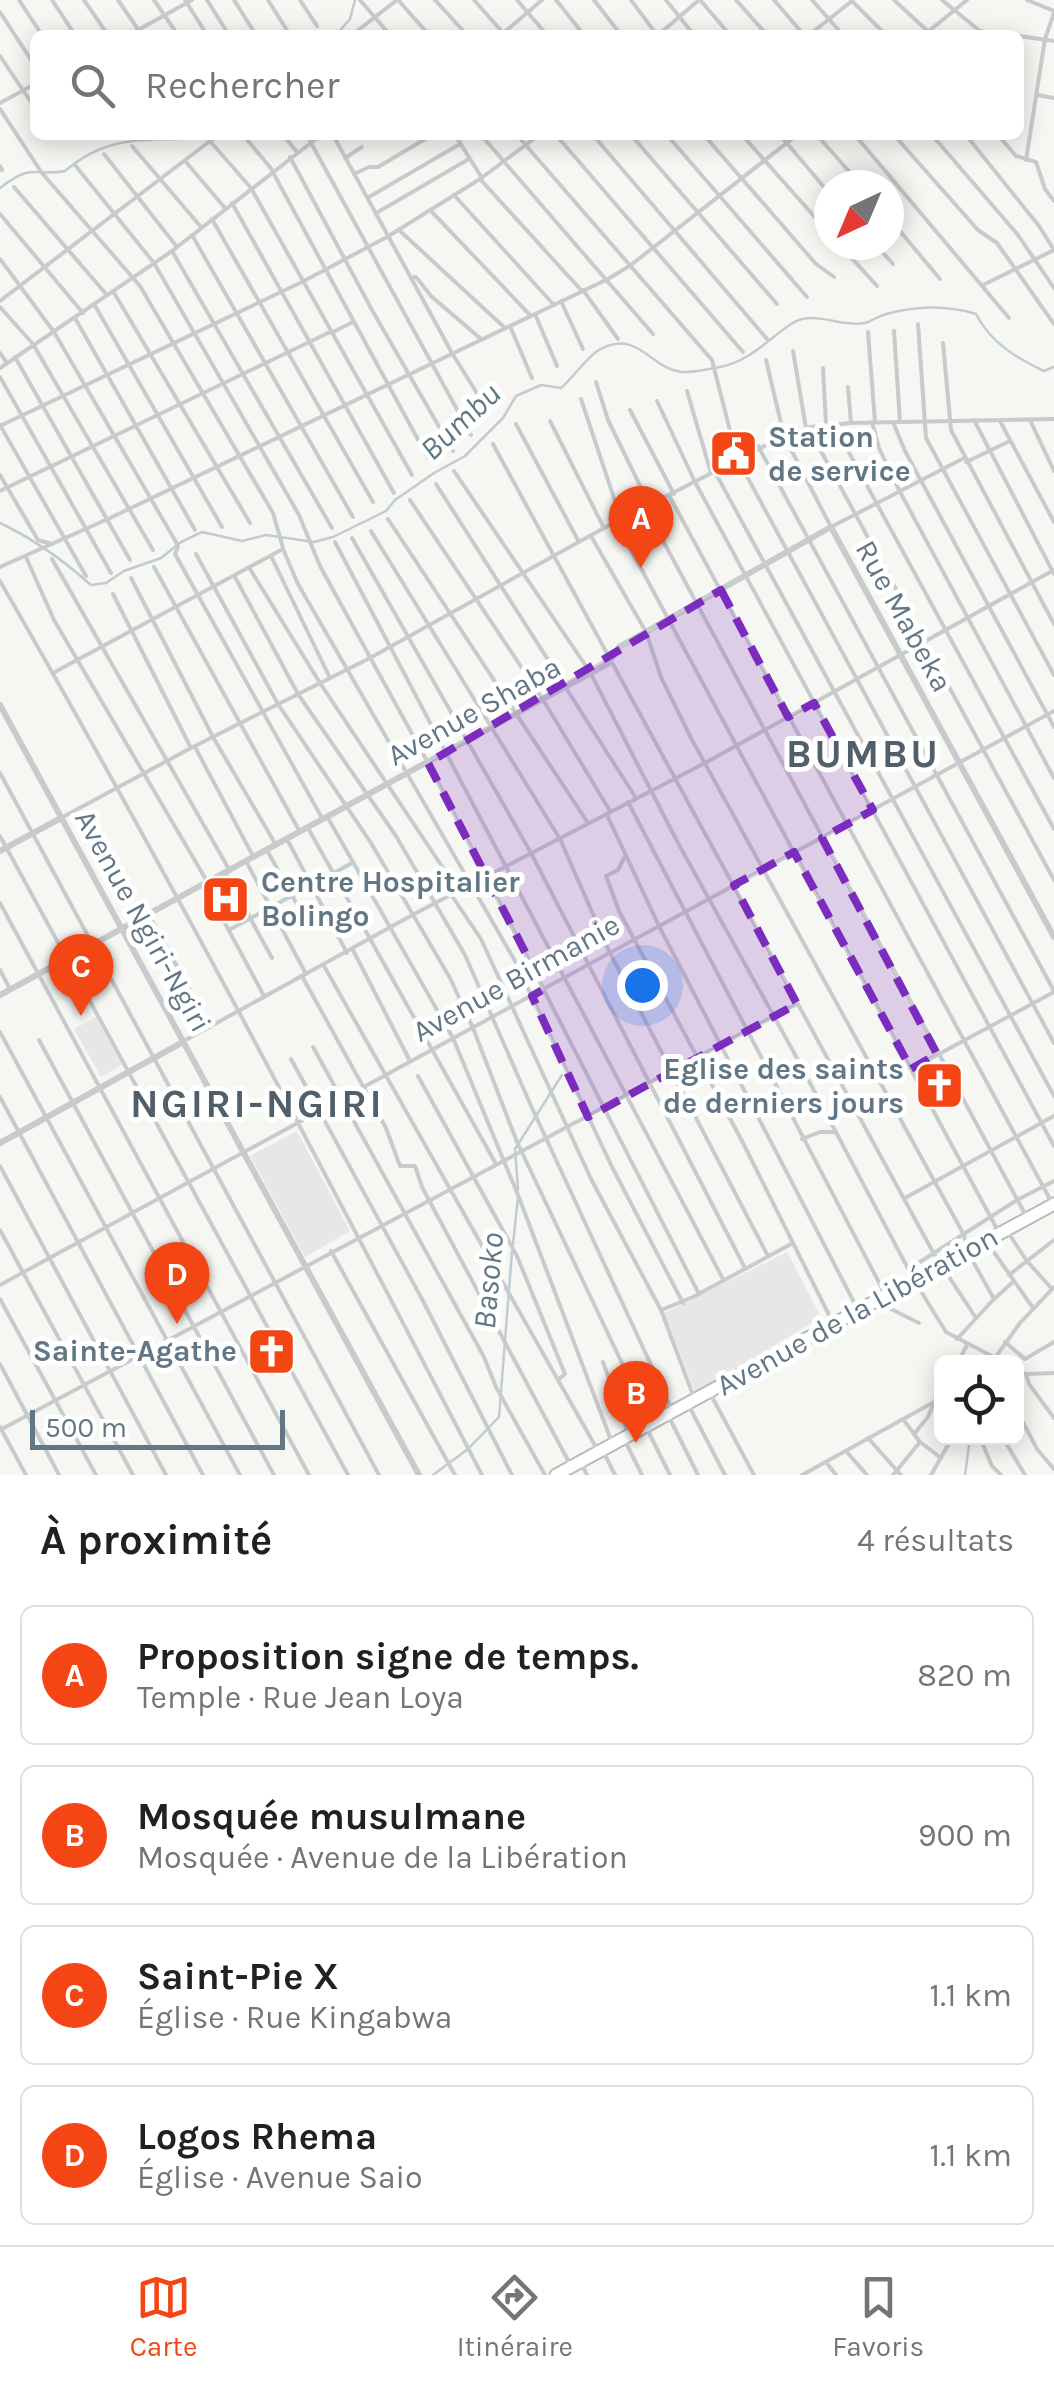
<!DOCTYPE html>
<html lang="fr">
<meta charset="utf-8">
<style>
body{margin:0;font-family:Karla,sans-serif;background:#f6f6f6;color:#202124}
.controls{position:absolute;right:30px;bottom:30px;display:grid;overflow:hidden;border-radius:15px;box-shadow:0 5px 25px #0003}
.controls button{width:90px;height:90px;display:grid;place-items:center;padding:0;border:0;border-bottom:2px solid #e0e0e0;background:#fff;color:#202124;font:50px sans-serif}
.compass{position:absolute;left:814px;top:170px;width:90px;height:90px;border-radius:50%;background:#fff;box-shadow:0 5px 25px #0003;rotate:224deg}
.scale{position:absolute;left:30px;bottom:25px;width:255px;box-sizing:border-box;padding-left:10px;border:5px solid #627786;border-top:0;font-size:28px;line-height:35px;white-space:nowrap;color:#627786;-webkit-text-stroke:8px #fff;paint-order:stroke}
.you{position:absolute;left:642px;top:985px;width:35px;height:35px;margin:-25px;border:8px solid #fff;border-radius:50%;background:#1a73e8;box-shadow:0 0 0 15px #1a73e833}
.badge{display:grid;place-items:center;width:65px;height:65px;border-radius:50%;background:#f44614;color:#fff;font-size:32px;font-weight:700}
.pin{position:absolute;translate:-50% -82px;filter:drop-shadow(0 2px 5px #0008)}
.pin::after{content:'';position:absolute;top:52px;width:35px;height:30px;background:inherit;clip-path:polygon(0 0,100% 0,50% 100%)}
.list{margin:0;padding:0;list-style:none}
h2{display:flex;justify-content:space-between;align-items:center;height:130px;margin:0;padding:0 40px;font-size:42px}
h2 small{font-size:32px;font-weight:400;color:#757577}
.list li{display:grid;grid-template-columns:65px 1fr auto;gap:30px;align-items:center;box-sizing:border-box;height:140px;margin:0 20px 20px;padding:0 20px;border:2px solid #e0e0e0;border-radius:15px}
.list b{display:block;font-size:38px;white-space:nowrap}
.list p{margin:0;font-size:32px;white-space:nowrap;color:#757577}
.list em{font-size:32px;font-style:normal;color:#757577}
.icon{flex:none;width:55px;height:55px;fill:none;stroke:currentColor;stroke-width:2;stroke-linecap:round;stroke-linejoin:round}
.map{position:relative;flex:none;width:1054px;height:1475px;overflow:hidden}
.search{position:absolute;background:#fff;box-shadow:0 5px 25px #0003;left:30px;right:30px;top:30px;height:110px;display:flex;align-items:center;gap:25px;box-sizing:border-box;padding:0 35px;border-radius:15px;color:#757577;font-size:38px}
.sheet{height:770px;background:#fff}
nav{display:flex;justify-content:space-around;align-items:center;box-sizing:border-box;height:140px;border-top:2px solid #e0e0e0;background:#fff;font-size:28px;color:#757577}
nav a{display:grid;justify-items:center;gap:5px}
nav .on{color:#f44614}
.map>svg:first-child{display:block}
</style>
<div class="map">
<svg width="1054" height="1475" viewBox="0 0 1054 1475">
<rect width="100%" height="100%" fill="#f6f6f2"/>
<!-- built -->
<g fill="#e7e8e6">
<polygon points="96,1017 122,1065 101,1077 74,1029"/>
<polygon points="297,1131 350,1231 305,1257 250,1156"/>
<polygon points="787,1252 821,1317 696,1394 664,1313"/>
</g>
<g fill="none" stroke-linecap="round" stroke-linejoin="round">
<!-- stream -->
<g stroke="#bfccd1" stroke-width="2.5">
<polyline points="336,35 350,19 355,0"/>
<path d="M 0,188 C 34,162 32,177 65,171 C 100,141 132,139 177,139 L 184,135"/>
<path d="M 0,523 C 34,539 63,560 91,585 L 106,583 L 124,571 L 161,558 L 181,542 L 202,532 L 242,541 L 266,535 L 314,542 L 333,537 L 386,511 L 395,500 L 434,473 L 465,456 L 503,418 L 516,396 L 541,385 L 561,388 C 573,378 586,358 599,350 C 638,328 650,369 682,372 C 693,373 708,369 720,367 C 750,361 766,341 791,324 C 813,309 841,328 865,323 C 872,321 879,316 886,314 C 916,306 947,305 976,314 C 991,343 1015,357 1044,371 L 1054,367"/>
<polyline points="518,1189 515,1149 562,1075"/>
<polyline points="513,1244 518,1197"/>
<polyline points="433,1475 468,1449 499,1417 512,1252"/>
<polyline points="965,1475 970,1438"/>
</g>
<defs>
<polyline id="trunk" points="556,1475 1054,1204"/>
</defs>
<!-- trunk casing -->
<use href="#trunk" stroke="#b7bbbe" stroke-width="15"/>
<!-- minor -->
<g stroke="#c8cbce" stroke-width="4">
<polyline points="19,0 42,35"/>
<polyline points="52,0 75,35"/>
<polyline points="84,0 108,35"/>
<polyline points="118,0 142,35"/>
<polyline points="154,0 178,35"/>
<polyline points="185,0 207,35"/>
<polyline points="207,0 229,35"/>
<polyline points="234,0 256,35"/>
<polyline points="268,0 290,35"/>
<polyline points="300,0 317,26"/>
<polyline points="360,0 390,35"/>
<polyline points="435,0 467,35"/>
<polyline points="474,0 505,35"/>
<polyline points="517,0 547,35"/>
<polyline points="556,0 584,35"/>
<polyline points="594,0 621,35"/>
<polyline points="631,0 657,35"/>
<polyline points="666,0 694,35"/>
<polyline points="736,0 767,35"/>
<polyline points="774,0 804,35"/>
<polyline points="812,0 843,35"/>
<polyline points="851,0 886,35"/>
<polyline points="894,0 932,35"/>
<polyline points="942,0 980,31 1009,35"/>
<polyline points="1027,0 1054,11"/>
<polyline points="399,1 429,35"/>
<polyline points="701,1 730,35"/>
<polyline points="0,12 35,66"/>
<polyline points="129,35 192,0"/>
<polyline points="352,35 397,0"/>
<polyline points="501,35 542,0"/>
<polyline points="658,35 699,0"/>
<polyline points="809,35 852,1"/>
<polyline points="924,35 967,0"/>
<polyline points="1019,36 1054,41"/>
<polyline points="0,56 35,108"/>
<polyline points="1037,95 1054,98"/>
<polyline points="0,103 35,84"/>
<polyline points="0,109 42,173 140,286 273,513 283,548"/>
<polyline points="53,135 55,138"/>
<polyline points="243,135 270,167 428,458"/>
<polyline points="283,135 297,152"/>
<polyline points="333,135 452,353 488,411"/>
<polyline points="455,135 482,178"/>
<polyline points="481,135 653,334"/>
<polyline points="517,135 712,360 737,458 1054,1043"/>
<polyline points="556,135 743,352"/>
<polyline points="593,135 767,339"/>
<polyline points="631,135 777,304"/>
<polyline points="667,135 807,297"/>
<polyline points="704,135 816,264 834,277"/>
<polyline points="742,135 829,233"/>
<polyline points="780,135 829,193"/>
<polyline points="817,135 861,185"/>
<polyline points="855,135 1009,318"/>
<polyline points="894,135 978,230 997,243 1054,324"/>
<polyline points="932,135 1018,235 1054,288"/>
<polyline points="966,135 1039,226 1054,250"/>
<polyline points="998,135 1016,156 1036,162 1045,189 1054,201"/>
<polyline points="210,141 251,188 412,475"/>
<polyline points="310,141 471,435"/>
<polyline points="132,146 201,227"/>
<polyline points="104,154 177,247"/>
<polyline points="290,157 372,310 453,451"/>
<polyline points="345,158 362,147"/>
<polyline points="1026,160 1045,39 1054,13"/>
<polyline points="186,162 225,208"/>
<polyline points="75,165 154,263 299,515 320,566 428,763 699,1294"/>
<polyline points="0,166 2,170"/>
<polyline points="354,174 369,167 378,167 432,135"/>
<polyline points="480,179 581,290"/>
<polyline points="14,187 107,295"/>
<polyline points="454,195 554,305"/>
<polyline points="369,197 460,144"/>
<polyline points="232,203 394,493"/>
<polyline points="431,211 531,316"/>
<polyline points="378,212 469,159"/>
<polyline points="0,214 83,313"/>
<polyline points="889,218 940,279"/>
<polyline points="212,219 373,502"/>
<polyline points="399,230 505,328"/>
<polyline points="192,235 353,517"/>
<polyline points="840,245 877,286"/>
<polyline points="876,245 893,264"/>
<polyline points="172,251 332,528"/>
<polyline points="0,259 54,332 176,542 178,547 175,554 322,818"/>
<polyline points="411,278 416,277 431,296 481,339"/>
<polyline points="983,285 1054,250"/>
<polyline points="583,290 618,339"/>
<polyline points="113,291 250,523"/>
<polyline points="0,301 218,135"/>
<polyline points="561,301 583,349"/>
<polyline points="94,304 222,527"/>
<polyline points="0,307 33,344 153,550"/>
<polyline points="535,314 557,366"/>
<polyline points="75,318 195,530"/>
<polyline points="918,324 926,438 1054,675"/>
<polyline points="510,326 532,378"/>
<polyline points="894,331 900,422"/>
<polyline points="868,332 875,422"/>
<polyline points="331,333 353,322"/>
<polyline points="943,343 951,430 1054,624"/>
<polyline points="793,351 806,428"/>
<polyline points="0,353 7,363"/>
<polyline points="15,357 130,560"/>
<polyline points="766,360 784,436 831,527 964,458"/>
<polyline points="0,368 172,251 321,135"/>
<polyline points="823,368 826,425"/>
<polyline points="0,377 111,573"/>
<polyline points="596,382 608,420 650,506"/>
<polyline points="848,387 851,423"/>
<polyline points="687,391 711,473"/>
<polyline points="581,399 621,519"/>
<polyline points="657,401 695,482 1054,1146"/>
<polyline points="630,410 674,494"/>
<polyline points="974,420 1054,574"/>
<polyline points="1030,420 1054,471"/>
<polyline points="550,421 604,528"/>
<polyline points="1000,421 1054,522"/>
<polyline points="872,422 879,448 899,490 1054,778"/>
<polyline points="893,422 905,451 1054,727"/>
<polyline points="516,424 579,542"/>
<polyline points="0,425 86,576"/>
<polyline points="834,425 1054,829"/>
<polyline points="0,426 302,282 387,237 480,179 539,135"/>
<polyline points="811,427 821,451 1054,880"/>
<polyline points="493,444 934,1254 976,1318"/>
<polyline points="758,446 1054,991"/>
<polyline points="966,462 1010,441"/>
<polyline points="454,471 590,672 678,843 792,1049 914,1280 946,1332 1003,1362"/>
<polyline points="715,472 1054,1096"/>
<polyline points="0,475 38,540 52,544"/>
<polyline points="436,484 636,798"/>
<polyline points="0,491 330,332"/>
<polyline points="670,497 1051,1201"/>
<polyline points="410,500 542,698 610,811"/>
<polyline points="646,509 1025,1214"/>
<polyline points="388,519 588,823"/>
<polyline points="616,522 997,1229"/>
<polyline points="371,531 560,839 610,953 768,1256"/>
<polyline points="591,536 646,632 661,677 691,738 964,1235 967,1247"/>
<polyline points="352,538 531,853 745,1268"/>
<polyline points="335,542 723,1279"/>
<polyline points="196,554 278,704 371,843 450,978 473,1028 517,1142 649,1420"/>
<polyline points="271,556 330,678"/>
<polyline points="26,557 54,620 208,883"/>
<polyline points="52,559 230,871"/>
<polyline points="0,567 108,519 608,279 631,265 797,135"/>
<polyline points="154,567 300,832"/>
<polyline points="250,569 320,683 459,892"/>
<polyline points="235,577 298,694 396,836 465,955 532,1108 671,1408"/>
<polyline points="131,578 213,737 276,845"/>
<path d="M 0,581 C 169,874 326,1174 482,1475"/>
<polyline points="113,594 191,748"/>
<polyline points="53,673 283,549 298,584 515,961 612,1167 683,1303"/>
<polyline points="195,747 254,858"/>
<polyline points="0,773 379,1475"/>
<polyline points="628,802 885,1294"/>
<polyline points="607,815 659,926 856,1306"/>
<polyline points="61,818 191,748 370,658 604,528 784,436 811,427 851,423 1054,419"/>
<polyline points="328,818 453,1038 518,1195 611,1440"/>
<polyline points="308,828 496,1164"/>
<polyline points="0,836 348,1475"/>
<polyline points="287,839 347,953"/>
<polyline points="268,852 309,926"/>
<polyline points="624,858 618,870 606,876 619,911 742,1141 831,1319"/>
<polyline points="247,863 306,974"/>
<polyline points="226,874 272,958"/>
<polyline points="205,886 264,996"/>
<polyline points="452,896 481,939 591,1179 661,1310 693,1395"/>
<polyline points="0,903 309,1475"/>
<polyline points="149,915 210,1027"/>
<polyline points="229,930 352,863"/>
<polyline points="353,950 410,1061"/>
<polyline points="324,966 597,1449"/>
<polyline points="0,970 10,989"/>
<polyline points="302,976 386,1128 400,1166 415,1166 422,1187 570,1464"/>
<polyline points="0,1032 240,1475"/>
<polyline points="39,1040 274,1475"/>
<polyline points="184,1041 416,913 705,763 1054,570"/>
<polyline points="313,1047 484,1357 496,1387 545,1475"/>
<polyline points="291,1059 422,1299 512,1475"/>
<polyline points="913,1068 1054,992"/>
<polyline points="418,1076 517,1256 565,1374 559,1379"/>
<polyline points="0,1097 203,1475"/>
<polyline points="802,1139 820,1132 836,1132"/>
<polyline points="0,1166 166,1475"/>
<polyline points="905,1198 1054,1116"/>
<polyline points="0,1230 133,1475"/>
<polyline points="1009,1234 1027,1261 1052,1289"/>
<polyline points="989,1245 1033,1308"/>
<polyline points="331,1251 455,1475"/>
<polyline points="909,1269 1017,1200 1054,1181"/>
<polyline points="1009,1275 1054,1240"/>
<polyline points="0,1285 1054,711"/>
<polyline points="0,1299 96,1475"/>
<polyline points="994,1299 1013,1282"/>
<polyline points="879,1303 919,1323"/>
<polyline points="661,1310 693,1297 793,1243"/>
<polyline points="957,1339 994,1299 970,1256"/>
<polyline points="1005,1342 1025,1359 1054,1342"/>
<polyline points="603,1362 628,1432"/>
<polyline points="958,1362 967,1345"/>
<polyline points="992,1362 1020,1323 1054,1287"/>
<polyline points="0,1364 59,1475"/>
<polyline points="1016,1370 1026,1374 1054,1373"/>
<polyline points="1026,1374 1029,1384 1054,1418"/>
<polyline points="711,1395 754,1475"/>
<polyline points="690,1408 725,1475"/>
<polyline points="1016,1409 1037,1449 1054,1469"/>
<polyline points="670,1419 698,1475"/>
<polyline points="903,1419 920,1442 941,1458"/>
<polyline points="0,1427 26,1475"/>
<polyline points="0,1430 797,1004"/>
<polyline points="648,1431 670,1475"/>
<polyline points="914,1434 928,1417 934,1402"/>
<polyline points="868,1438 901,1475"/>
<polyline points="980,1438 992,1466 1001,1475"/>
<polyline points="1003,1438 1025,1475"/>
<polyline points="624,1439 642,1475"/>
<polyline points="603,1451 615,1475"/>
<polyline points="846,1451 867,1475"/>
<polyline points="826,1462 836,1475"/>
<polyline points="581,1463 587,1475"/>
<polyline points="802,1475 934,1402 942,1388"/>
<polyline points="893,1475 920,1442"/>
<polyline points="931,1475 952,1438"/>
</g>
<!-- tertiary -->
<g stroke="#c8cbce" stroke-width="6">
<polyline points="0,705 419,1475"/>
<polyline points="0,851 61,818"/>
<polyline points="0,995 609,663 619,647 831,527 1054,937"/>
<polyline points="0,1143 183,1042"/>
</g>
<!-- trunk -->
<use href="#trunk" stroke="#fff" stroke-width="11"/>
</g>
<!-- marked area -->
<path fill="#7b2cbf" fill-opacity="0.2" stroke="#7b2cbf" stroke-width="8" stroke-dasharray="20 12" stroke-linejoin="round" d="M 721,590 L 788,717 L 814,703 L 873,810 L 822,838 L 937,1054 L 911,1069 L 794,852 L 734,885 L 797,1004 L 588,1117 L 532,996 L 544,989 L 428,763 Z"/>
<!-- icons -->
<defs>
<symbol id="civic-square" viewBox="-11 -11 22 22"><rect x="-9" y="-9" width="18" height="18" rx="4" fill="#f44614" stroke="#fff"/><path d="M-.6-6.5H3V-4.5H.6V-3L4-1V1h2V6H-6V1h2V-1L-.6-3ZM-1.2 2.5V6h2.4V2.5Z" fill="#fff"/></symbol>
<symbol id="hospital-square" viewBox="-11 -11 22 22"><rect x="-9" y="-9" width="18" height="18" rx="4" fill="#f44614" stroke="#fff"/><path d="M-5-5h3v3.5h4V-5h3V5h-3V1.5h-4V5h-3Z" fill="#fff"/></symbol>
<symbol id="church-square" viewBox="-11 -11 22 22"><rect x="-9" y="-9" width="18" height="18" rx="4" fill="#f44614" stroke="#fff"/><path d="M-1.2-6h2.4v3.5h3.3v2.4h-3.3V6h-2.4V-.1h-3.3v-2.4h3.3Z" fill="#fff"/></symbol>
</defs>
<g fill-rule="evenodd">
<use href="#civic-square" x="706" y="426" width="55" height="55"/>
<use href="#hospital-square" x="198" y="872" width="55" height="55"/>
<use href="#church-square" x="912" y="1058" width="55" height="55"/>
<use href="#church-square" x="244" y="1324" width="55" height="55"/>
</g>
<g text-anchor="middle" stroke-width="10" stroke-linejoin="round" paint-order="stroke">
<!-- poi labels -->
<g font-size="30" font-weight="bold" fill="#627786" stroke="#fff" text-anchor="start">
<text x="768" y="447">Station<tspan x="768" dy="34">de service</tspan></text>
<text x="261" y="892">Centre Hospitalier<tspan x="261" dy="34">Bolingo</tspan></text>
<text x="904" y="1079" text-anchor="end">Eglise des saints<tspan x="904" dy="34">de derniers jours</tspan></text>
<text x="237" y="1361" text-anchor="end">Sainte-Agathe</text>
</g>
<!-- street labels -->
<g font-size="30" fill="#627786" stroke="#fff">
<text transform="translate(904 616) rotate(61)" y="10">Rue Mabeka</text>
<text transform="translate(474 711) rotate(-29)" y="10">Avenue Shaba</text>
<text transform="translate(143 921) rotate(61)" y="10">Avenue Ngiri-Ngiri</text>
<text transform="translate(516 978) rotate(-29)" y="10">Avenue Birmanie</text>
<text transform="translate(857 1311) rotate(-29)" y="10">Avenue de la Libération</text>
</g>
<!-- water labels -->
<g font-size="32" font-style="italic" fill="#5e7983" stroke="#fff">
<text transform="translate(460 421) rotate(-43)" y="11">Bumbu</text>
<text transform="translate(488 1281) rotate(-85)" y="11">Basoko</text>
</g>
<!-- district labels -->
<g font-size="40" font-weight="bold" letter-spacing="2.5" fill="#515f6b" stroke="#fff">
<text x="863" y="767">BUMBU</text>
<text x="257" y="1117">NGIRI-NGIRI</text>
</g>
</g>
</svg>
<div class="controls">
<button><svg class="icon" aria-label="locate" viewBox="0 0 24 24"><circle cx="12" cy="12" r="6"/><path d="M12 2v4M12 18v4M2 12h4M18 12h4"/></svg></button>
</div>
<svg class="compass" viewBox="-18 -18 36 36"><path d="M0-13l5 13h-10z" fill="#e53935"/><path d="M0 13l5-13h-10z" fill="#757577"/></svg>
<div class="scale">500 m</div>
<div class="you"></div>
<div class="pin badge" style="left:641px;top:568px">A</div>
<div class="pin badge" style="left:636px;top:1443px">B</div>
<div class="pin badge" style="left:81px;top:1016px">C</div>
<div class="pin badge" style="left:177px;top:1324px">D</div>
<div class="search"><svg class="icon" aria-label="search" viewBox="0 0 24 24"><circle cx="10" cy="10" r="6"/><path d="M15 15l6 6"/></svg>Rechercher</div>
</div>
<section class="sheet">
<h2>À proximité<small>4 résultats</small></h2>
<ul class="list">
<li><span class="badge">A</span><div><b>Proposition signe de temps.</b><p>Temple · Rue Jean Loya</p></div><em>820 m</em></li>
<li><span class="badge">B</span><div><b>Mosquée musulmane</b><p>Mosquée · Avenue de la Libération</p></div><em>900 m</em></li>
<li><span class="badge">C</span><div><b>Saint-Pie X</b><p>Église · Rue Kingabwa</p></div><em>1.1 km</em></li>
<li><span class="badge">D</span><div><b>Logos Rhema</b><p>Église · Avenue Saio</p></div><em>1.1 km</em></li>
</ul>
</section>
<nav>
<a class="on"><svg class="icon" aria-label="map" viewBox="0 0 24 24"><path d="M3 6l6-2 6 2 6-2v14l-6 2-6-2-6 2zM9 4v14M15 6v14"/></svg>Carte</a>
<a><svg class="icon" aria-label="directions" viewBox="0 0 24 24"><path d="M12 3l9 9-9 9-9-9zM9 14v-3h6M13 9l2 2-2 2"/></svg>Itinéraire</a>
<a><svg class="icon" aria-label="saved" viewBox="0 0 24 24"><path d="M7 4h10v16l-5-4-5 4z"/></svg>Favoris</a>
</nav>
